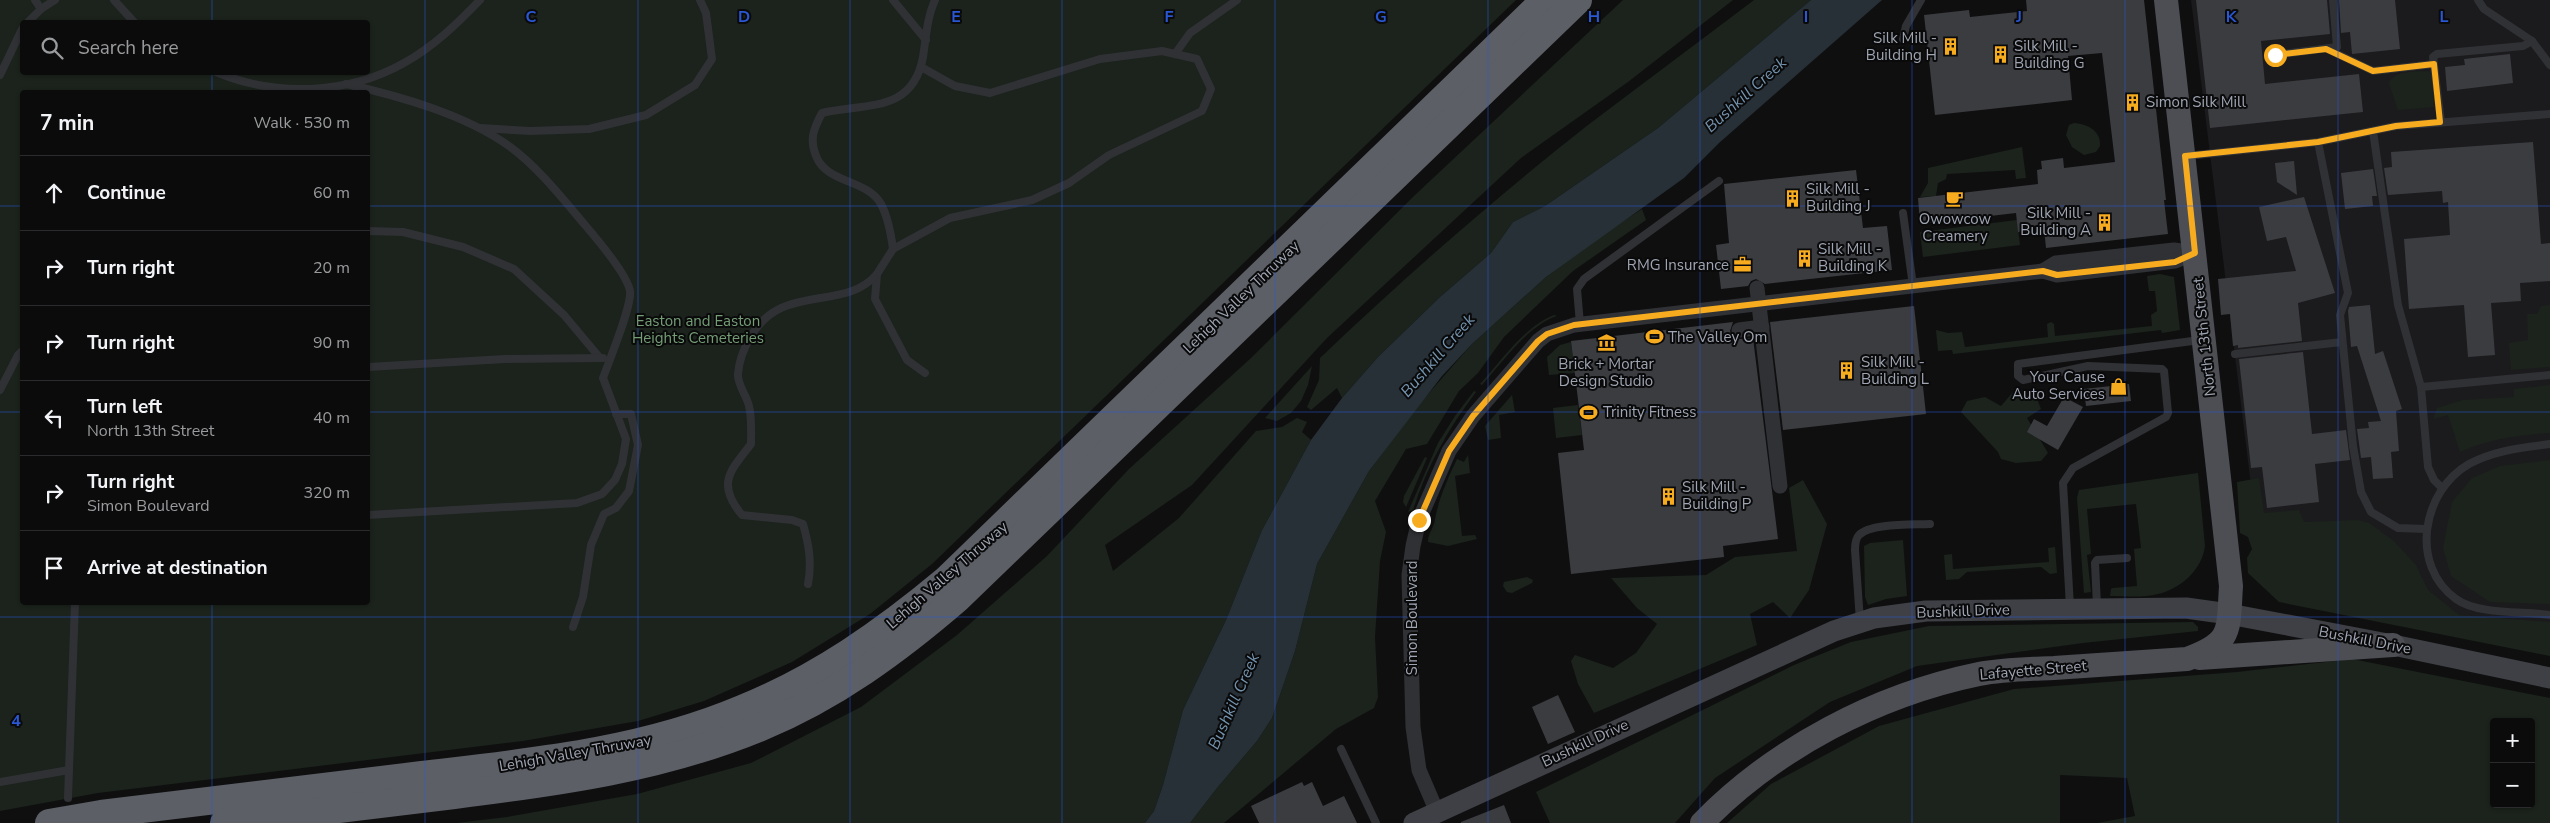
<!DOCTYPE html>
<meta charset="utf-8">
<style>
body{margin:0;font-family:"Nunito Sans",sans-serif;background:#19191a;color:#f1f3f6}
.controls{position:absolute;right:15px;bottom:15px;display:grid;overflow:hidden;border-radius:5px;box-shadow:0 1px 4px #0004}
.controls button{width:45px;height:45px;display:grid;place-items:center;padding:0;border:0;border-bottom:1px solid #2b2b2d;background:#0b0b0c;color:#f1f3f6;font:25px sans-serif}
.stop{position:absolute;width:15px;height:15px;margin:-11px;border:4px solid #f7ac20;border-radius:50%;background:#fff}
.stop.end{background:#f7ac20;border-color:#fff;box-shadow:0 1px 5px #0008}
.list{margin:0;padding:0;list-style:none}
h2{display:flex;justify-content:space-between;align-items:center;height:65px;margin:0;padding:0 20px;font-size:21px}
h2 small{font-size:16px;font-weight:400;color:#9a9b9d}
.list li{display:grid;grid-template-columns:32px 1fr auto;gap:15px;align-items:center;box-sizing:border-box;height:75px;padding:0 20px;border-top:1px solid #2b2b2d}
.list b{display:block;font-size:19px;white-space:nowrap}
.list p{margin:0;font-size:16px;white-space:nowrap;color:#9a9b9d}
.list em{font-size:16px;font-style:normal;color:#9a9b9d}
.icon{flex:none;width:28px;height:28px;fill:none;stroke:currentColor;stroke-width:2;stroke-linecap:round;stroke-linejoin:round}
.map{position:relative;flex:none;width:2550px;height:823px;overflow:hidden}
.search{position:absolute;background:#0b0b0c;box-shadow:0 1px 4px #0004;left:20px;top:20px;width:350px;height:55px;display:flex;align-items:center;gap:12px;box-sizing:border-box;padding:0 18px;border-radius:5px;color:#9a9b9d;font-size:19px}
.panel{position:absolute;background:#0b0b0c;box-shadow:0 1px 4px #0004;left:20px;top:90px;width:350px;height:515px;border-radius:5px}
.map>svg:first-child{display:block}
</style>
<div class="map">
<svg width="2550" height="823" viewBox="0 0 2550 823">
<rect width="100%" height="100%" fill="#0f0f10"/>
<!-- built -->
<polygon fill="#1b1b1d" points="2191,0 2550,0 2550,650 2263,582"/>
<!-- green -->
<g fill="#1b231c" fill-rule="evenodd">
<path d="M 0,0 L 1516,0 L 932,564 L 870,614 L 792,662 L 704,701 L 638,721 L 523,741 L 98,793 L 0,811 ZM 22,22 L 368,22 L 368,72 L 22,72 ZM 22,92 L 368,92 L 368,602 L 22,602 Z"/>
<polygon points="1623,0 1733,0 1628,82 1521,158 1327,338 1192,485 1105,545 1113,571 1179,518 1256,431 1282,427 1297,418 1307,422 1302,432 1311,440 1262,530 1226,620 1183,710 1163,785 1154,811 1145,823 456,823 507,817 637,794 751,763 861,707 957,635 1047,556 1129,469 1251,358 1415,195"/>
<path d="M 1754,0 L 1811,0 L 1658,128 L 1545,206 L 1513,222 L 1491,253 L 1440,297 L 1378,357 L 1342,398 L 1337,388 L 1311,410 L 1307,407 L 1319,380 L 1320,358 C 1406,276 1495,198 1588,125 C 1643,83 1699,42 1754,0 Z"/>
<path d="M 2431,71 L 2434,107 L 2398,110 L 2389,83 C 2395,69 2418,72 2431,71 Z"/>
<path d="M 2074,123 C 2088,124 2101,131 2100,146 L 2096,152 L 2084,155 L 2072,147 L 2066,135 L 2069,125 Z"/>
<polygon points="2022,147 2026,178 2016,179 2015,170 1947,174 1946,179 1938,183 1936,196 1920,197 1928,183 1928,168"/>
<polygon points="1642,209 1646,220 1573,271 1504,337 1478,373 1459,391 1427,444 1406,449 1375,501 1386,532 1380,561 1375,637 1378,697 1374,708 1336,729 1224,823 1190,823 1217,788 1257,741 1272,718 1295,651 1317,564 1369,471 1415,409 1472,344 1546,277 1602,235"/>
<polygon points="2017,220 2020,245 1923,257 1920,232"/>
<polygon points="2160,274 2174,277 2180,330 2162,333 2161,330 1953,354 1952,350 1938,351 1936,330 1948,333 1962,332 1965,347 2048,337 2047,324 2051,322 2054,324 2055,336 2152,326 2151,315 2157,311 2155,291 2149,291 2147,276"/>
<polygon points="2550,305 2550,367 2511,370 2509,343 2528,340 2527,314 2537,314 2541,306"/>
<path d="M 1554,315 L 1557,316 C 1528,325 1502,363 1482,385 L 1480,384 C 1502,360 1524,327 1554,315 Z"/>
<polygon points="1571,342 1575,373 1549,375 1547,357 1560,345"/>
<polygon points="1312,366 1308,385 1301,401 1291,413 1277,421 1265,418"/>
<path d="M 2550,385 L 2550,433 C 2518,435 2490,439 2460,452 L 2448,415 L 2433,419 L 2437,408 L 2463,400 L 2514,397 L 2514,389 Z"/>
<path d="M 1474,391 L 1476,392 C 1448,429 1427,466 1413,510 L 1408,512 L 1438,443 L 1455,416 Z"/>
<polygon points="2034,391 2041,409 2027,418 2048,453 2041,461 2016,463 2001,459 1998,452 1961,412 1967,401 1985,397 2001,406 2013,392"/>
<polygon points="1512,395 1515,412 1499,415 1501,438 1488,440 1485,426"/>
<polygon points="1578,405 1582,435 1556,438 1553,408"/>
<path d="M 1468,455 L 1470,473 L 1455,476 L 1462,536 L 1475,535 L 1477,539 L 1448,546 L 1428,542 C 1428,533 1434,527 1435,519 C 1439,498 1448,478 1457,459 L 1464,462 Z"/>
<polygon points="1425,457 1427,458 1406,507 1403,502 1404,496"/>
<polygon points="2550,460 2550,604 2490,602 2451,576 2443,548 2452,502 2472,478 2500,466"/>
<path d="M 2198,473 L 2205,546 C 2202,570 2180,589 2158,594 C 2143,598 2125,596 2110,596 L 2111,589 L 2113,588 L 2137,586 L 2134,549 L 2141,548 L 2136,504 L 2087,509 L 2091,554 L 2087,555 L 2091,592 L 2084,593 L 2077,498 L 2079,490 Z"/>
<polygon points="2259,478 2264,513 2299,510 2304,522 2358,520 2369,523 2394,541 2416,565 2428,590 2459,615 2550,622 2550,656 2279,602 2248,573 2247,558 2252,549 2248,537 2240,533 2237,482"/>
<polygon points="1803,480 1827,524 1809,590 1790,618 1773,602 1750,614 1757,645 1594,713 1578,684 1571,661 1575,655 1613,668 1636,653 1657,624 1637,608 1611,578 1706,575 1735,557 1797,551 1789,488"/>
<polygon points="1903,540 1907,596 1886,599 1868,605 1865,597 1864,546 1870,543"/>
<polygon points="2055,547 2057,573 2050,574 2041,567 1967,572 1959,579 1946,580 1944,555 1952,554 1953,569 2049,562 2048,548"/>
<polygon points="1527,577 1533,580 1532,583 1512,593 1507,592 1503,586 1504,582"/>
<polygon points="2193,622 2198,627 2198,631 2083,643 1917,666 1830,702 1715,778 1675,823 1550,823 1536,792 1794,665 1851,642 1929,626"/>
<path d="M 2352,659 L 2550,698 L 2550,823 L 2097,823 L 2135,816 L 2127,778 L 2060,775 L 2060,823 L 1727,823 L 1771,784 L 1879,726 L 2014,689 L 2237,672 ZM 2494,722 L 2531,722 L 2531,804 L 2494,804 Z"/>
</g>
<!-- water -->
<polygon fill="#273036" points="1811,0 1882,0 1719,143 1684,178 1546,277 1472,344 1442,376 1369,471 1317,564 1295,651 1272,718 1257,741 1217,788 1190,823 1145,823 1154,811 1163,785 1183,710 1226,620 1262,530 1311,440 1342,398 1378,357 1440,297 1491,253 1513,222 1545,206 1658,128"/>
<!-- building -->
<g fill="#3b3c40">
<polygon points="2026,0 2144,0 2166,200 2164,200 2168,234 2046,248 2044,229 2018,232 2016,213 1920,224 1918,198 2038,184 2037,170 2042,169 2041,161 2063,158 2064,168 2115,162 2102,53 2068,56 2072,100 1935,115 1924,15 1969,10 1970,17 2027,11"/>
<polygon points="2196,0 2327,0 2330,34 2261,41 2265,84 2359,74 2363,112 2210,128"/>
<polygon points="2339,0 2395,0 2400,49 2352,54 2350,32 2341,33"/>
<polygon points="2510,54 2513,83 2447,91 2445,67 2465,65 2464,59"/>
<polygon points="2533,142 2541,244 2550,243 2550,281 2520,283 2521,301 2491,303 2495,355 2468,357 2464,305 2409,309 2404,239 2450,235 2448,202 2443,203 2442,191 2388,195 2384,168 2392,167 2391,152"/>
<polygon points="2294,161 2297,195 2277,182 2275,163"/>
<polygon points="2373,169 2377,196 2372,196 2373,206 2345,209 2341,173"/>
<polygon points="1856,170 1863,228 1887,226 1892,270 1765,284 1756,279 1751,281 1748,286 1721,289 1716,245 1729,243 1724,184"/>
<polygon points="2304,197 2335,293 2298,303 2302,341 2238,348 2238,345 2233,346 2230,314 2221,315 2218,279 2296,271 2286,237 2267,241 2259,207"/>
<polygon points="2370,305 2375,354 2383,351 2402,409 2396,411 2399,451 2391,452 2393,478 2373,479 2371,457 2361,458 2357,429 2369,428 2368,422 2381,421 2357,346 2351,347 2348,311 2349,307"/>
<polygon points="1914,306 1926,414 1783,430 1770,322"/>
<polygon points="1733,322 1730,331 1732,336 1740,339 1753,338 1778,539 1723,546 1724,557 1571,574 1558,453 1584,450 1571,341"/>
<polygon points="2303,352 2312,434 2346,430 2350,460 2315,464 2319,502 2267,508 2262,467 2251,468 2239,359"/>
<polygon points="2129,384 2131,401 2086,406 2084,389"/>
<polygon points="2064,397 2083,407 2058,450 2027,432 2034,419 2047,426"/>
<polygon points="1558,695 1575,732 1548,744 1532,707"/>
<polygon points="1302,782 1304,786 1312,782 1323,806 1344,796 1357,823 1259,823 1251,806"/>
<polygon points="1504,805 1511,823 1461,823 1461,822"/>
</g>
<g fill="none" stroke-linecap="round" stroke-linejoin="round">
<!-- lane -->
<g stroke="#303135" stroke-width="8">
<polyline points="35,0 41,9"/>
<polyline points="114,0 134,22"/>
<polyline points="893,0 926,40"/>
<polyline points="2478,0 2484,9 2532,41 2550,65"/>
<polyline points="28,22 41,9 55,0"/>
<polyline points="1903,39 1906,26 1921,0"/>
<polyline points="2327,49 2373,71 2434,64"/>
<polyline points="1175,54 1190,33 1237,0"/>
<polyline points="2275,55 2337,47 2333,0"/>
<polyline points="921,67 955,86 990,93 1100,59 1162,51 1197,59 1211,89 1202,111 1109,155 1069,183 1032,200 950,218 893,249 877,274 875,299 907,360 925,373"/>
<path d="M 216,72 C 275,97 347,95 404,63 C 433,47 457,24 480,0"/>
<polyline points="0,75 22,29"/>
<path d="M 346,84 C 399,96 464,114 509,146 C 537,166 563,199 585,225 C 597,239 627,274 630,291 C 632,306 609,361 603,378 L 626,439 L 622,464 L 615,480 L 602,494 L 577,503 L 368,515"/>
<polyline points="2441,122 2433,57 2437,54 2523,46 2532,41"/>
<polyline points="480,128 530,131 589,129 646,115 695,85 712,59 706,13 700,0"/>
<polyline points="2373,131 2398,305 2421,387 2428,467 2434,480 2442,488"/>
<polyline points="2318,142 2348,293 2340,315 2353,446 2361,492 2371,512 2398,528 2426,529"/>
<polyline points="2187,156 2318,142 2396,126 2550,114"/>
<polyline points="1903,213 1913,286"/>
<polyline points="368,231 403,232 463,247 514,269 564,315 600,358"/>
<path d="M 893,249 C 891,234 888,217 881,204 C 867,179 827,184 816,156 C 809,139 814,128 822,113 C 866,103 913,113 923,57 C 926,38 927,17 935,0"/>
<polyline points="1580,324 1577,289 1584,279 1719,181"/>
<polyline points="2235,354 2342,342"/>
<polyline points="368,367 505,359 603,358"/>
<polyline points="2421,387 2550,375"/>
<polyline points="0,390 18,355 22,351"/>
<path d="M 2550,444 C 2521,448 2495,450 2469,464 C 2422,491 2409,565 2456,599 C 2478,615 2524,611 2550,615"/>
<path d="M 808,584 C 812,563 809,545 803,524 L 792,520 L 742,515 C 716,484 730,471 751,444 C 751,432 752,418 749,406 C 747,396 737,384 738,374 C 739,362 744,348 750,338 C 781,281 844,313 877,274"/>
<polyline points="2097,606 2095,563 2097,560 2127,558"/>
<polyline points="2070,607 2063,483 2073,468 2166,417 2168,413 2164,371 2162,369 2088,366 2023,380 2018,376 2018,364 2200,340"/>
<path d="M 1860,621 L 1855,550 C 1855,545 1855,539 1859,535 C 1870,523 1913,525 1930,524"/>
<polyline points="573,627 583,597 591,545 604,514 616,508 629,491 638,445 631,414 616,414"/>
<polyline points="1341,749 1376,823"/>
<polyline points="0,782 69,770"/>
<polyline points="68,798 75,602"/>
</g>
<!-- street -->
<g stroke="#303135" stroke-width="15">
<polyline points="2043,271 2056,263 2174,250 2194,253"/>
<polyline points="1757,288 1780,486"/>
<polyline points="1739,330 1762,327"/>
<polyline points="1437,812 1419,770 1413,727 1409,575 1413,546 1419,520 1449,451 1473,416 1538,341 1547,334 1574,325 2043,271 2057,275 2175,261 2195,253"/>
</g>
<!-- secondary -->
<polyline stroke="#3e4045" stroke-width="21" points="1414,823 1834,631 1874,618 1926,611 2186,608 2229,614 2393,645 2550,678"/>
<!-- primary -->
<g stroke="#4c4e54" stroke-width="24">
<polyline points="2199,658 2393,645"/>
<path d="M 1702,823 C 1775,748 1877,695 1979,674 C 2004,669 2029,669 2054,668 C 2099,665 2143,662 2187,659 C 2233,642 2228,632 2231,586 L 2166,0"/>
</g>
<!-- highway -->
<g stroke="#5c5f66" stroke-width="28">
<path d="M 49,823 L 101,814 C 208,801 315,788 422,775 C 531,762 640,752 742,709 C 818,678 884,632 946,580 L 1545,0"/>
<path d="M 224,823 C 301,814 378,804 454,795 C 559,782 662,768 761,727 C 834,697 898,650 957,599 L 1578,0"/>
</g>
</g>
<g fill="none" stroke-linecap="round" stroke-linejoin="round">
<!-- route -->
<polyline stroke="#f7ac20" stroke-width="6" points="1419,520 1449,451 1473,416 1538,341 1547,334 1574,325 2043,271 2057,275 2175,262 2195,253 2185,156 2318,142 2396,126 2440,122 2434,64 2373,71 2326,49 2275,55"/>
</g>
<!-- grid -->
<path fill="none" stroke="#2a57d4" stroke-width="1" stroke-opacity="0.55" d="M 212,0 L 212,22M 425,0 L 425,823M 638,0 L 638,823M 850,0 L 850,823M 1062,0 L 1062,823M 1275,0 L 1275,823M 1488,0 L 1488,823M 1700,0 L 1700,823M 1912,0 L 1912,823M 2125,0 L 2125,823M 2338,0 L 2338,823M 212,72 L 212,92M 0,206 L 22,206M 368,206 L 2550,206M 0,412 L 22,412M 368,412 L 2550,412M 212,602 L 212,823M 0,617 L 2550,617"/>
<!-- icons -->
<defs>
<symbol id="building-bare" viewBox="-9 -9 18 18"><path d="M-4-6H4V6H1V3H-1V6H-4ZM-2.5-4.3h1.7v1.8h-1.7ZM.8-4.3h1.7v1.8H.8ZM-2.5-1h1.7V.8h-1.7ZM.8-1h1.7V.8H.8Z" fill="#f7ac20" stroke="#0a0a0b" stroke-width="2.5" paint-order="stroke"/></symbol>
<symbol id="cafe-bare" viewBox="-9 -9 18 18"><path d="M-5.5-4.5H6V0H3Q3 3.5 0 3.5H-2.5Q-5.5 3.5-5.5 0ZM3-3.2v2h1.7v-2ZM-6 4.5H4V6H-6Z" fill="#f7ac20" stroke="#0a0a0b" stroke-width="2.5" paint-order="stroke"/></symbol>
<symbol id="office-bare" viewBox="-9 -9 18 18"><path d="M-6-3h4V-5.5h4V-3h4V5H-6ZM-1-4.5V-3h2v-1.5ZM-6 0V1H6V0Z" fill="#f7ac20" stroke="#0a0a0b" stroke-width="2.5" paint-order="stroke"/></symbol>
<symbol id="stadium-bare" viewBox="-9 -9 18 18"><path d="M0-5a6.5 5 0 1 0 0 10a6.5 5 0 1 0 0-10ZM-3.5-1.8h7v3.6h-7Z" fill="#f7ac20" stroke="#0a0a0b" stroke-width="2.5" paint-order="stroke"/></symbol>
<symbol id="museum-bare" viewBox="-9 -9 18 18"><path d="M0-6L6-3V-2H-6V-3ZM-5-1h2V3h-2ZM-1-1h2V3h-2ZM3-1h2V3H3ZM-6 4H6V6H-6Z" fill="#f7ac20" stroke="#0a0a0b" stroke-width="2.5" paint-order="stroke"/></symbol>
<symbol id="shop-bare" viewBox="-9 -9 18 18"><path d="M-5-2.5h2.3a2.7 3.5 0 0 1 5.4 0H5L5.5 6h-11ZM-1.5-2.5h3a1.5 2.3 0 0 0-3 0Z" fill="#f7ac20" stroke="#0a0a0b" stroke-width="2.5" paint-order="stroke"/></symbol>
</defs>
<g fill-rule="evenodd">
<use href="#building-bare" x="1938" y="34" width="25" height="25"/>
<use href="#building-bare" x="1988" y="42" width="25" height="25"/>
<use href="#building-bare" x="2120" y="90" width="25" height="25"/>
<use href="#building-bare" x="1780" y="186" width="25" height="25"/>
<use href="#cafe-bare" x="1942" y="186" width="25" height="25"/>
<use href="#building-bare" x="2092" y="210" width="25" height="25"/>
<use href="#building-bare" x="1792" y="246" width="25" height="25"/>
<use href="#office-bare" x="1730" y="252" width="25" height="25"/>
<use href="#stadium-bare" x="1642" y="324" width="25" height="25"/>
<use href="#museum-bare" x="1594" y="330" width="25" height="25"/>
<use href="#building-bare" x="1834" y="358" width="25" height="25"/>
<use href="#shop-bare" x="2106" y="374" width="25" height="25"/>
<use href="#stadium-bare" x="1576" y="400" width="25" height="25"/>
<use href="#building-bare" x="1656" y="484" width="25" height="25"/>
</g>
<g text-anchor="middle" stroke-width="4" stroke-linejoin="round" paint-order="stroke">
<!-- poi labels -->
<g font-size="15" fill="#9fa5b2" stroke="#0a0a0b" text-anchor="start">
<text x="1937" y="43" text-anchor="end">Silk Mill -<tspan x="1937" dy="17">Building H</tspan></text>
<text x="2014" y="51">Silk Mill -<tspan x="2014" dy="17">Building G</tspan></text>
<text x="2146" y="107">Simon Silk Mill</text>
<text x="1806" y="194">Silk Mill -<tspan x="1806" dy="17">Building J</tspan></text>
<text x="2091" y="218" text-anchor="end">Silk Mill -<tspan x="2091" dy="17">Building A</tspan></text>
<text x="1955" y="224" text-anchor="middle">Owowcow<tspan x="1955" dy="17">Creamery</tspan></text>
<text x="1818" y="254">Silk Mill -<tspan x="1818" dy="17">Building K</tspan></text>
<text x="1729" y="270" text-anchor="end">RMG Insurance</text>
<text x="1668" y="342">The Valley Om</text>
<text x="1861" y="367">Silk Mill -<tspan x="1861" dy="17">Building L</tspan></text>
<text x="1606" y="369" text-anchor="middle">Brick + Mortar<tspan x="1606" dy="17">Design Studio</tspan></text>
<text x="2105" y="382" text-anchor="end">Your Cause<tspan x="2105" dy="17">Auto Services</tspan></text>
<text x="1603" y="417">Trinity Fitness</text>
<text x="1682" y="492">Silk Mill -<tspan x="1682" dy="17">Building P</tspan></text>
</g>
<!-- street labels -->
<g font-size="15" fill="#9fa5b2" stroke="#0a0a0b">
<text transform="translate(1241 297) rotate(-44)" y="5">Lehigh Valley Thruway</text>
<text transform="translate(2204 337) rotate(-96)" y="5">North 13th Street</text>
<text transform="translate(947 575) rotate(-41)" y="5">Lehigh Valley Thruway</text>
<text transform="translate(1963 611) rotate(-2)" y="5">Bushkill Drive</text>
<text transform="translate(1412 618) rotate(-90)" y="5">Simon Boulevard</text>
<text transform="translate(2365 640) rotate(11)" y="5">Bushkill Drive</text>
<text transform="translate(2033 670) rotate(-5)" y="5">Lafayette Street</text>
<text transform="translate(1585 743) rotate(-25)" y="5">Bushkill Drive</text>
<text transform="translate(575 753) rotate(-10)" y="5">Lehigh Valley Thruway</text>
</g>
<!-- park labels -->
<g font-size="15" fill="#759e77" stroke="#0a0a0b">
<text x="698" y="326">Easton and Easton<tspan x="698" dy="17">Heights Cemeteries</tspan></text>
</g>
<!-- water labels -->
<g font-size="16" font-style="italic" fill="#7494af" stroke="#0a0a0b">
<text transform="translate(1745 94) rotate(-42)" y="6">Bushkill Creek</text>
<text transform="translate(1437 355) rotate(-49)" y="6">Bushkill Creek</text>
<text transform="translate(1233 701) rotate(-66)" y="6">Bushkill Creek</text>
</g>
</g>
<g font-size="16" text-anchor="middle" font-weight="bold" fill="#2a57d4" stroke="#0a0a0b" stroke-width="4" stroke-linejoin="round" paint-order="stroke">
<text x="531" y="22">C</text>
<text x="744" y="22">D</text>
<text x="956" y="22">E</text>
<text x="1169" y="22">F</text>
<text x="1381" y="22">G</text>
<text x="1594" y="22">H</text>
<text x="1806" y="22">I</text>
<text x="2019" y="22">J</text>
<text x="2231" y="22">K</text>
<text x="2444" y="22">L</text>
<text x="16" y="726">4</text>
</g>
</svg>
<div class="controls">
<button>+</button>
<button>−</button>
</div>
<div class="stop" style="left:2275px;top:55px"></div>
<div class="stop end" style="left:1419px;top:520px"></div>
<div class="search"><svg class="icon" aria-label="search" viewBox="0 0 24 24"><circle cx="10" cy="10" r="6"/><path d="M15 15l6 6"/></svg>Search here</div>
<section class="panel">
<h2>7 min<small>Walk · 530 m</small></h2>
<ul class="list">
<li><svg class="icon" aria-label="ahead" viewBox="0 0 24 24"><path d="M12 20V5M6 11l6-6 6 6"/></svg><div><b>Continue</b></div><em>60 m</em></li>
<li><svg class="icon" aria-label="right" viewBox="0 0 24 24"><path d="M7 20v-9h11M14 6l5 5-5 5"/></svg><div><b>Turn right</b></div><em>20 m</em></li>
<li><svg class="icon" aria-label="right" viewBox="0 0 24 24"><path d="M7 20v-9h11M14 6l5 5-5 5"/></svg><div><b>Turn right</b></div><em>90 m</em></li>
<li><svg class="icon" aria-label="left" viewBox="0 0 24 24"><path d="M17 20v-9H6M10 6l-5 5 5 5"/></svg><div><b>Turn left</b><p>North 13th Street</p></div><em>40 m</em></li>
<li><svg class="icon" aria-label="right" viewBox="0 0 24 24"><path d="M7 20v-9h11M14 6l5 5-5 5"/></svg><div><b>Turn right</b><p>Simon Boulevard</p></div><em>320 m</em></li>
<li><svg class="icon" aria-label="arrive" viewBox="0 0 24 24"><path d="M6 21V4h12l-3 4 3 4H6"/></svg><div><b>Arrive at destination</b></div></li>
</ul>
</section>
</div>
